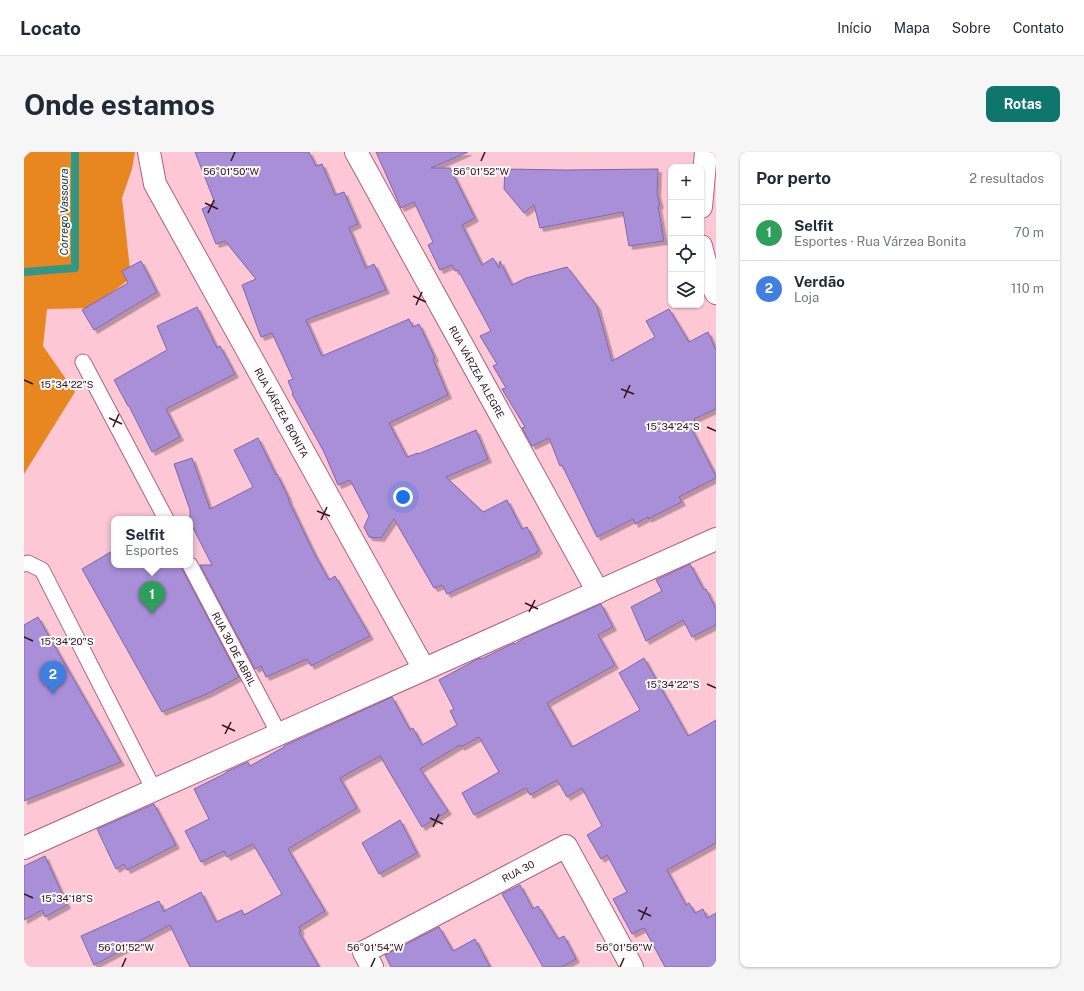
<!DOCTYPE html>
<html lang="pt">
<meta charset="utf-8">
<style>
body{margin:0;font-family:"Public Sans",sans-serif;background:#f6f6f7;color:#1f2937}
.controls{position:absolute;right:12px;top:12px;display:grid;overflow:hidden;border-radius:8px;box-shadow:0 1px 3px #0004}
.controls button{width:36px;height:36px;display:grid;place-items:center;padding:0;border:0;border-bottom:1px solid #e0e1e3;background:#fff;color:#1f2937;font:20px sans-serif}
.you{position:absolute;left:379px;top:345px;width:14px;height:14px;margin:-10px;border:3px solid #fff;border-radius:50%;background:#1a73e8;box-shadow:0 0 0 6px #1a73e833}
.badge{display:grid;place-items:center;width:26px;height:26px;border-radius:50%;background:#0f766e;color:#fff;font-size:13px;font-weight:700}
.pin{position:absolute;translate:-50% -33px;filter:drop-shadow(0 1px 2px #0008)}
.pin::after{content:'';position:absolute;top:21px;width:14px;height:12px;background:inherit;clip-path:polygon(0 0,100% 0,50% 100%)}
.popup{position:absolute;left:87px;top:364px;width:82px;height:52px;box-sizing:border-box;display:grid;place-content:center;border-radius:8px;background:#fff;filter:drop-shadow(0 1px 3px #0005);font-size:13px;white-space:nowrap;color:#747a83}
.popup b{font-size:15px;color:#1f2937}
.popup::after{content:'';position:absolute;left:50%;top:100%;margin-left:-8px;border:8px solid transparent;border-top-color:#fff}
.list{margin:0;padding:0;list-style:none}
h2{display:flex;justify-content:space-between;align-items:center;height:52px;margin:0;padding:0 16px;font-size:17px}
h2 small{font-size:13px;font-weight:400;color:#747a83}
.list li{display:grid;grid-template-columns:26px 1fr auto;gap:12px;align-items:center;box-sizing:border-box;height:56px;padding:0 16px;border-top:1px solid #e0e1e3}
.list b{display:block;font-size:15px;white-space:nowrap}
.list p{margin:0;font-size:13px;white-space:nowrap;color:#747a83}
.list em{font-size:13px;font-style:normal;color:#747a83}
.icon{flex:none;width:22px;height:22px;fill:none;stroke:currentColor;stroke-width:2;stroke-linecap:round;stroke-linejoin:round}
.map{position:relative;flex:none;width:692px;height:815px;overflow:hidden;border-radius:8px}
header{display:flex;align-items:center;gap:24px;box-sizing:border-box;height:56px;padding:0 20px;background:#fff;border-bottom:1px solid #e0e1e3}
header strong{font-size:19px}
nav{display:flex;gap:22px;margin-inline-start:auto;font-size:14px}
.intro{display:flex;align-items:center;justify-content:space-between;box-sizing:border-box;height:96px;padding:0 24px}
h1{margin:0;font-size:28px}
.button{padding:10px 18px;border-radius:8px;background:#0f766e;color:#fff;font-size:14px;font-weight:700}
main{display:flex;gap:24px;padding:0 24px}
aside{flex:1;background:#fff;border-radius:8px;box-shadow:0 1px 3px #0004}
.map>svg:first-child{display:block}
</style>
<header>
<strong>Locato</strong>
<nav><a>Início</a><a>Mapa</a><a>Sobre</a><a>Contato</a></nav>
</header>
<div class="intro"><h1>Onde estamos</h1><a class="button">Rotas</a></div>
<main>
<div class="map">
<svg width="692" height="815" viewBox="0 0 692 815">
<defs>
<filter id="shadow"><feDropShadow dx="3.5" dy="3.5" stdDeviation="0" flood-color="#0004"/></filter>
</defs>
<rect width="100%" height="100%" fill="#fdc7d6"/>
<!-- forest -->
<polygon fill="#e88620" points="6,0 111,0 108,17 98,46 107,126 67,156 23,157 19,194 51,240 0,322 0,6"/>
<g fill="none" stroke-linecap="round" stroke-linejoin="round">
<!-- stream -->
<polyline stroke="#339786" stroke-width="8" points="0,120 51,116 51,0"/>
</g>
<!-- building -->
<g fill="#a88fd8" stroke="#7f66ab" filter="url(#shadow)">
<polygon points="171,0 285,0 292,14 298,12 311,43 320,40 334,72 325,76 342,116 350,112 362,138 282,168 298,204 385,167 389,175 395,172 411,206 409,207 424,243 365,271 383,305 394,301 394,302 452,278 464,307 422,325 459,360 483,348 498,377 503,375 515,398 512,400 513,401 423,442 418,433 410,436 370,367 357,386 345,385 340,375 345,364 326,328 314,333 300,300 268,242 269,241 264,229 269,227 248,181 237,185 218,133 232,127 201,89 192,92 178,57 191,51"/>
<polygon points="352,0 444,0 407,16 426,16 451,66 438,73 458,113 469,106 475,116 476,109 488,133 502,126 543,115 573,154 588,209 631,185 622,169 645,157 665,190 684,180 692,198 692,257 670,267 672,272 666,274 692,324 692,326 655,345 658,350 624,367 624,365 611,372 609,367 573,385 538,313 536,314 525,286 508,294 498,276 501,275 478,237 482,236 469,214 473,212 456,184 467,179 434,118 431,119 428,113 416,118 404,93 409,90 390,50 377,56"/>
<polygon points="481,17 542,18 634,17 633,42 636,53 634,54 640,89 605,94 599,60 516,76 510,53 500,61 480,37"/>
<polygon points="117,109 133,140 70,178 58,158 104,131 98,119"/>
<polygon points="173,155 193,196 196,194 211,222 142,257 156,285 128,300 105,254 104,254 90,228 143,198 133,174"/>
<polygon points="234,286 252,323 253,322 265,347 264,347 290,401 305,428 311,424 346,484 287,514 283,507 242,525 237,514 231,517 176,413 188,413 166,370 166,358 150,312 168,306 186,357 229,335 210,298"/>
<polygon points="90,398 90,413 157,413 158,417 215,525 185,541 138,560 58,417"/>
<polygon points="666,412 680,438 682,437 692,457 692,473 668,485 659,468 622,489 607,455 638,439 632,428"/>
<polygon points="577,452 589,475 574,483 591,513 523,551 548,595 616,558 595,521 620,506 664,584 692,568 692,691 643,718 662,753 665,751 671,761 679,757 683,766 692,761 692,815 641,815 620,776 608,782 589,747 603,740 583,703 577,707 563,683 578,674 558,636 543,645 533,628 506,643 502,636 450,663 438,641 475,620 455,585 437,595 436,593 396,617 424,659 398,675 356,604 316,626 333,656 264,697 301,759 275,775 277,779 275,780 295,815 166,815 146,773 70,813 57,784 135,749 140,760 140,759 177,740 192,770 218,758 220,763 258,742 229,692 203,705 200,699 177,710 161,679 185,667 170,637 202,621 202,620 224,610 226,614 260,595 260,594 368,545 386,578 389,576 398,593 433,573 426,559 430,557 415,528 448,510 456,506 457,507 490,491 491,492 500,486"/>
<polygon points="14,465 97,610 0,649 0,473"/>
<polygon points="130,652 152,693 103,718 100,712 92,717 73,677"/>
<polygon points="376,668 393,701 355,722 338,691"/>
<polygon points="21,704 43,753 21,765 18,758 0,768 0,714"/>
<polygon points="496,733 509,757 514,754 534,787 540,784 552,807 538,815 519,815 478,742"/>
<polygon points="415,775 429,799 451,787 466,815 367,815 361,803"/>
</g>
<g fill="none" stroke-linecap="round" stroke-linejoin="round">
<defs>
<g id="lane">
<polyline points="59,210 142,367"/>
<polyline points="0,412 4,411 18,418 130,638"/>
<path id="s1" d="M 166,413 L 255,582"/>
</g>
<g id="street">
<path id="s2" d="M 125,0 L 131,32 L 400,517"/>
<path id="s3" d="M 332,0 L 574,440"/>
<polyline points="677,55 682,0"/>
<polyline points="677,94 686,129 692,141"/>
<path id="s4" d="M 348,815 L 340,800 L 542,694 L 608,815"/>
</g>
<polyline id="secondary" points="0,696 692,387"/>
</defs>
<!-- lane casing -->
<use href="#lane" stroke="#b1617c" stroke-width="17"/>
<!-- street casing -->
<use href="#street" stroke="#b1617c" stroke-width="24"/>
<!-- secondary casing -->
<use href="#secondary" stroke="#b1617c" stroke-width="24"/>
<!-- lane -->
<use href="#lane" stroke="#fff" stroke-width="15"/>
<!-- street -->
<use href="#street" stroke="#fff" stroke-width="22"/>
<!-- secondary -->
<use href="#secondary" stroke="#fff" stroke-width="22"/>
</g>
<!-- ticks -->
<path fill="none" stroke="#33131e" stroke-width="1.5" d="M 207,9 L 211,0M 457,9 L 461,0M 181,51 L 194,57M 184,61 L 190,48M 389,144 L 402,150M 392,153 L 398,140M 0,228 L 9,232M 597,237 L 610,242M 600,246 L 606,233M 85,266 L 98,272M 89,275 L 95,262M 683,275 L 692,279M 293,359 L 306,364M 297,368 L 303,355M 501,451 L 514,457M 505,460 L 511,448M 0,485 L 9,489M 683,532 L 692,536M 198,573 L 211,579M 201,582 L 207,570M 406,666 L 419,672M 409,675 L 415,662M 0,742 L 9,746M 614,758 L 627,764M 617,768 L 623,755M 98,815 L 102,806M 347,815 L 351,806M 596,815 L 600,806"/>
<g text-anchor="middle" stroke-width="4" stroke-linejoin="round" paint-order="stroke">
<!-- street labels -->
<g font-size="10" fill="#33131e" stroke="#f8f8f8">
<text dy="4" stroke="none"><textPath href="#s3" startOffset="251">RUA VÁRZEA ALEGRE</textPath></text>
<text dy="4" stroke="none"><textPath href="#s2" startOffset="294">RUA VÁRZEA BONITA</textPath></text>
<text dy="4" stroke="none"><textPath href="#s1" startOffset="95">RUA 30 DE ABRIL</textPath></text>
<text dy="4" stroke="none"><textPath href="#s4" startOffset="191">RUA 30</textPath></text>
</g>
<!-- water labels -->
<g font-size="11" font-style="italic" fill="#15332d" stroke="#f8f8f8">
<text transform="translate(40 60) rotate(-90)" y="4">Córrego Vassoura</text>
</g>
</g>
<g font-size="10" text-anchor="middle" fill="#33131e" stroke="#f8f8f8" stroke-width="4" stroke-linejoin="round" paint-order="stroke">
<text x="457" y="23">56°01'52"W</text>
<text x="207" y="23">56°01'50"W</text>
<text x="43" y="236">15°34'22"S</text>
<text x="649" y="278">15°34'24"S</text>
<text x="43" y="493">15°34'20"S</text>
<text x="649" y="536">15°34'22"S</text>
<text x="43" y="750">15°34'18"S</text>
<text x="102" y="799">56°01'52"W</text>
<text x="351" y="799">56°01'54"W</text>
<text x="600" y="799">56°01'56"W</text>
</g>
</svg>
<div class="controls">
<button>+</button>
<button>−</button>
<button><svg class="icon" aria-label="locate" viewBox="0 0 24 24"><circle cx="12" cy="12" r="6"/><path d="M12 2v4M12 18v4M2 12h4M18 12h4"/></svg></button>
<button><svg class="icon" aria-label="layers" viewBox="0 0 24 24"><path d="M12 4l9 5-9 5-9-5zM3 14l9 5 9-5"/></svg></button>
</div>
<div class="you"></div>
<div class="pin badge" style="left:128px;top:462px;background:#2e9e5b">1</div>
<div class="popup"><b>Selfit</b>Esportes</div>
<div class="pin badge" style="left:29px;top:542px;background:#3f7fe0">2</div>
</div>
<aside>
<h2>Por perto<small>2 resultados</small></h2>
<ul class="list">
<li><span class="badge" style="background:#2e9e5b">1</span><div><b>Selfit</b><p>Esportes · Rua Várzea Bonita</p></div><em>70 m</em></li>
<li><span class="badge" style="background:#3f7fe0">2</span><div><b>Verdão</b><p>Loja</p></div><em>110 m</em></li>
</ul>
</aside>
</main>
